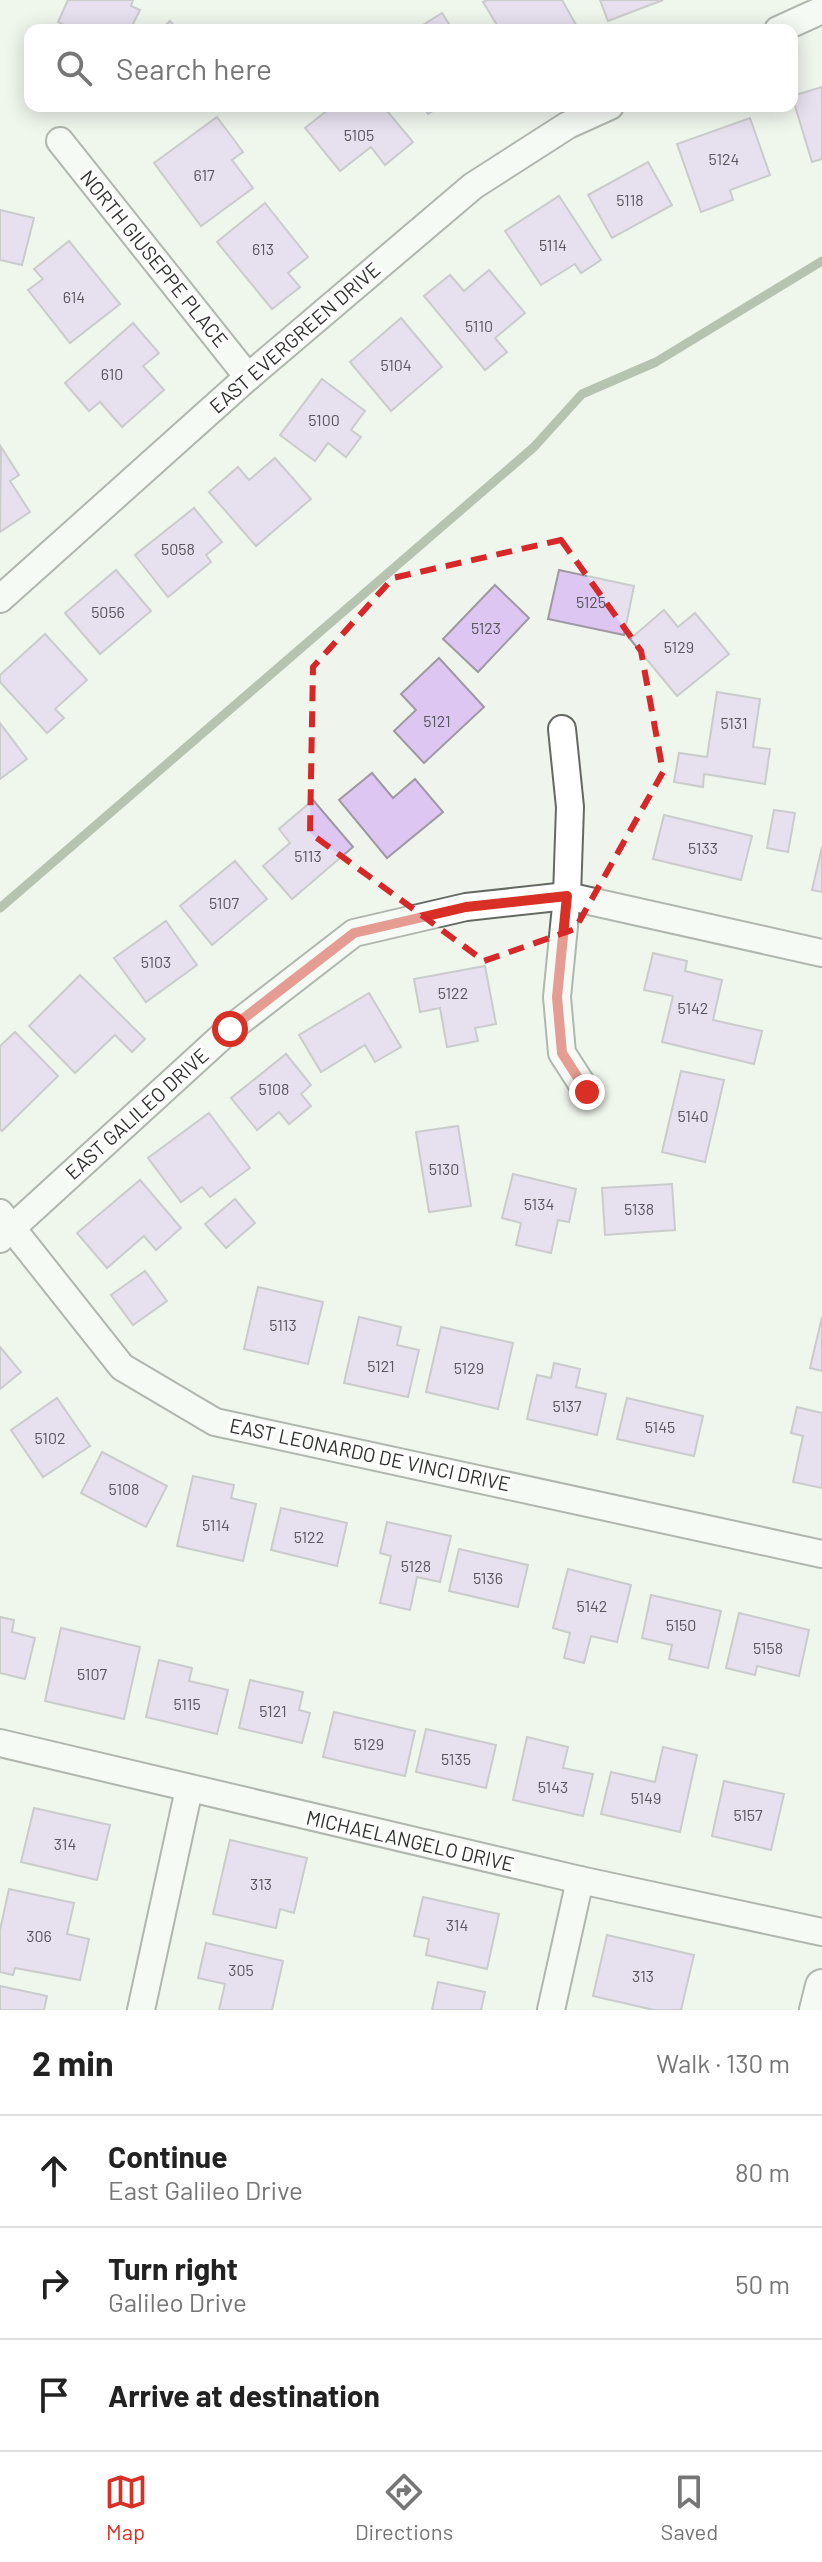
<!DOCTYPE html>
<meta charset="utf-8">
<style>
body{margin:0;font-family:Barlow,sans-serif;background:#f2f2f2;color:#222}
.stop{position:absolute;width:24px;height:24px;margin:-18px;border:6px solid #d93025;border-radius:50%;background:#fff}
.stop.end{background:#d93025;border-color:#fff;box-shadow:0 2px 8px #0008}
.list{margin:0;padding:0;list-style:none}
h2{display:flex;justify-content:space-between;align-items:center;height:104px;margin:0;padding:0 32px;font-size:34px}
h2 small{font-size:26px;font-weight:400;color:#767676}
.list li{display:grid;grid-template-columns:52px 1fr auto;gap:24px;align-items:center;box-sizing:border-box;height:112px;padding:0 32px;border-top:2px solid #e0e0e0}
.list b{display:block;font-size:30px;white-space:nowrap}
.list p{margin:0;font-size:26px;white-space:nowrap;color:#767676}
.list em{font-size:26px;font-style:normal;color:#767676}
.icon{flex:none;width:44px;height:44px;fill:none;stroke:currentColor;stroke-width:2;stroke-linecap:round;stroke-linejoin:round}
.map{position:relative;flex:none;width:822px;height:2010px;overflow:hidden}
.search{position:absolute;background:#fff;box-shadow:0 4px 20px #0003;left:24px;right:24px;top:24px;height:88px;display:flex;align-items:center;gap:20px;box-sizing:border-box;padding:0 28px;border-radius:16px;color:#767676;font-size:30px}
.sheet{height:440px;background:#fff}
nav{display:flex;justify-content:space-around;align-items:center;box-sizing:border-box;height:112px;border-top:2px solid #e0e0e0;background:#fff;font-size:22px;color:#767676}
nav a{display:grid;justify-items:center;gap:4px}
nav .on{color:#d93025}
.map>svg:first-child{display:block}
</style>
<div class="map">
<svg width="822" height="2010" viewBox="0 0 822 2010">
<rect width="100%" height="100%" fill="#eff5ec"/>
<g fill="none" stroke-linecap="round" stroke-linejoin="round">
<!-- stream -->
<polyline stroke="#738668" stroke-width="9" points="0,908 534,447 582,394 656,362 822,261"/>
</g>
<!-- building -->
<g fill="#ddc6f2" stroke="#9e99a3" stroke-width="2">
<polygon points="68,0 133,0 131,6 140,10 130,30 75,30 58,22"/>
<polygon points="487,0 562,0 579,30 500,30 483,2"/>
<polygon points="600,0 663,0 608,21"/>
<polygon points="442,13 453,30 415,30"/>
<polygon points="170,21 178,30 160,30"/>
<polygon points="822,87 822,159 812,162 792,96"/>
<polygon points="333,106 383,106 413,142 385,165 371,147 340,171 305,128"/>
<polygon points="423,106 441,106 428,114"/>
<polygon points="217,117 243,152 232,160 253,188 201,226 154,163"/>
<polygon points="750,118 770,175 730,190 733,200 701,212 677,144"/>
<polygon points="648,162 672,205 612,238 588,195"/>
<polygon points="559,196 601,260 581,273 575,264 541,285 505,231"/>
<polygon points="265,203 308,257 288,273 300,287 272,309 217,242"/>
<polygon points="0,210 34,218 22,265 0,260"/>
<polygon points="69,241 120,304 70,343 28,290 43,279 34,269"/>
<polygon points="489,270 525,313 495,338 507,352 485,370 424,296 450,275 464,291"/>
<polygon points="401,318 442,367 391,411 350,362"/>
<polygon points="133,323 159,353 143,366 164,390 122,427 100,402 89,411 65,383"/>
<polygon points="322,379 365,411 351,430 361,437 346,457 328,443 315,461 280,435"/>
<polygon points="1,447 19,475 10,481 30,512 0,532"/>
<polygon points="275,458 311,499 256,546 209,492 238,467 249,480"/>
<polygon points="194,508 222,542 206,555 211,562 168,597 135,555"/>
<polygon points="116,570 151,611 100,654 65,613"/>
<polygon points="559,570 634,586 624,635 548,619"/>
<polygon points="495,585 529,618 478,672 443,639"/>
<polygon points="664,610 678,627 695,613 729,654 677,696 630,639"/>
<polygon points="45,634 87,680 55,709 64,718 47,733 0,682 0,675"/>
<polygon points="439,658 484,707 424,763 394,731 416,710 401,694"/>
<polygon points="717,692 760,699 753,747 770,749 765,784 704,774 703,787 674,782 679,753 707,757"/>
<polygon points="0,723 27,759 0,779"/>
<polygon points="372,773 393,798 415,779 443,812 387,858 339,800"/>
<polygon points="313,800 353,847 292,899 263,866 290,843 279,829"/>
<polygon points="774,810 795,813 788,852 767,848"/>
<polygon points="664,815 752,836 741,880 653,859"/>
<polygon points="822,847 822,892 812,890"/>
<polygon points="235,861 267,899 212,945 180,906"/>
<polygon points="166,921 197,965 146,1002 114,958"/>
<polygon points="653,953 687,961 685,971 722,980 713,1020 762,1031 754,1064 662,1042 673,996 644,990"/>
<polygon points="485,966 496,1024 475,1028 478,1041 447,1047 440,1008 420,1012 414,979"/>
<polygon points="80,975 145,1039 132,1052 115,1035 75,1073 29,1026"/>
<polygon points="369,993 401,1047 375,1062 365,1045 321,1072 299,1035"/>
<polygon points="15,1032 58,1076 2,1131 0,1129 0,1046"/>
<polygon points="286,1054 311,1085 301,1094 311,1106 289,1124 279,1112 257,1130 231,1098"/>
<polygon points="681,1071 724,1080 705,1162 662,1152"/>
<polygon points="209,1113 250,1168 210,1197 202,1187 181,1202 148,1158"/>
<polygon points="458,1126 471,1206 429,1212 416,1132"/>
<polygon points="513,1174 576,1189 569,1222 558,1220 551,1253 516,1245 521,1223 502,1218"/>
<polygon points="140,1180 181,1228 156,1250 144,1236 107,1268 77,1233"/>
<polygon points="672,1184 675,1230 605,1235 602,1188"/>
<polygon points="235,1199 255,1223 226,1248 205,1224"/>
<polygon points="145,1271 167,1301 133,1325 111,1295"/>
<polygon points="258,1287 323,1302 308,1364 244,1349"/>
<polygon points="359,1317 401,1327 397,1345 419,1350 408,1397 344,1383"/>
<polygon points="822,1317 822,1371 810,1368"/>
<polygon points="441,1327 513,1343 498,1409 426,1392"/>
<polygon points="0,1347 21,1372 0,1389"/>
<polygon points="554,1363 580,1369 576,1387 606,1394 597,1435 527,1419 537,1375 551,1378"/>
<polygon points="57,1398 90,1446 43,1477 11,1430"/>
<polygon points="627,1398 703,1416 694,1456 617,1439"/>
<polygon points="797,1407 822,1413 822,1488 793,1482 803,1436 791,1433"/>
<polygon points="102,1452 167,1486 146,1527 81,1493"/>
<polygon points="193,1476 234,1485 231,1498 256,1504 243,1561 177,1546"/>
<polygon points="281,1508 347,1523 337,1566 271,1550"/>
<polygon points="387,1522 451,1536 440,1582 417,1577 410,1610 380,1603 391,1556 380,1553"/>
<polygon points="459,1549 528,1565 518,1607 449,1591"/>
<polygon points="568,1569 631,1585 617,1642 591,1636 584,1663 564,1658 570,1633 553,1628"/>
<polygon points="651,1595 721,1611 708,1668 669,1659 672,1645 642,1638"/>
<polygon points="739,1613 809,1630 799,1676 757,1666 755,1675 726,1668"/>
<polygon points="0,1617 14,1620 12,1632 35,1638 25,1679 0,1673"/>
<polygon points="61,1628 140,1647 124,1719 45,1701"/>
<polygon points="159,1660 192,1668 189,1681 228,1690 217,1734 146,1717"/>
<polygon points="250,1680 303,1692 299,1710 310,1713 302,1743 239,1728"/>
<polygon points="334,1712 415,1731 405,1776 323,1757"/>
<polygon points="426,1729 496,1745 486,1788 416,1772"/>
<polygon points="527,1737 568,1747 563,1768 593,1774 583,1816 513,1800"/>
<polygon points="663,1747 697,1755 680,1832 601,1814 611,1772 655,1782"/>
<polygon points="724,1781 784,1794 771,1850 712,1836"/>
<polygon points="34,1808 110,1825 97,1880 21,1862"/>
<polygon points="230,1840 307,1858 294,1913 280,1909 276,1928 213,1914"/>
<polygon points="9,1889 74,1903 67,1934 89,1939 80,1980 15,1968 13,1975 0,1972 0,1930"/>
<polygon points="423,1897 499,1914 487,1969 426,1955 429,1939 414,1936"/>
<polygon points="607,1935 694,1955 681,2010 654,2010 593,1996"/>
<polygon points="206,1943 283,1961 272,2010 219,2010 225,1984 198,1978"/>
<polygon points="438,1982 485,1992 481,2010 432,2010"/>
<polygon points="0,1986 47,1996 44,2010 0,2010"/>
</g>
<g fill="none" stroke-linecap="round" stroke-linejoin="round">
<defs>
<g id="minor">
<polyline points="778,30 822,10"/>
<polyline points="60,141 248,377"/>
<polyline points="0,599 248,377 473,186 568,125 610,106"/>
<polyline points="562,729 570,807 567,896 557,997 562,1053 587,1092"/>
<polyline points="0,1213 122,1367 215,1422 822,1554"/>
<polyline points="0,1239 230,1029 354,933 466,907 567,896 822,953"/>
<polyline points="0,1743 580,1880 822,1932"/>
<polyline points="141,2010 189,1789"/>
<polyline points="551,2010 580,1880"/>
</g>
<polyline id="tertiary" points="816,2010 822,1986"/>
</defs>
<!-- minor casing -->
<use href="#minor" stroke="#646a62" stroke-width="30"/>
<!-- tertiary casing -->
<use href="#tertiary" stroke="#646a62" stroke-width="36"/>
<!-- minor -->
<use href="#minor" stroke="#fff" stroke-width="26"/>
<!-- tertiary -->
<use href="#tertiary" stroke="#fff" stroke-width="32"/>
</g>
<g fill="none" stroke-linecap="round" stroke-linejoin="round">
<!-- route -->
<polyline stroke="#d93025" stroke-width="10" points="230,1029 354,933 466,907 567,896 557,997 562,1053 587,1092"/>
</g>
<!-- marked area -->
<path d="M0 0H822V2010H0ZM 561,540 L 641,651 L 663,772 L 575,929 L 484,961 L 310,833 L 313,667 L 393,578 Z" fill="#eff5ec" fill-opacity=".55" fill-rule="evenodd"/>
<path fill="none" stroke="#d62828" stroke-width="6" stroke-dasharray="16 10" stroke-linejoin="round" d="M 561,540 L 641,651 L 663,772 L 575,929 L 484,961 L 310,833 L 313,667 L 393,578 Z"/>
<g text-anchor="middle" stroke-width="7" stroke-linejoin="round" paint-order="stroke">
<!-- number labels -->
<g font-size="16" fill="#5a565e">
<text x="359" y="141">5105</text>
<text x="724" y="165">5124</text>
<text x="204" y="181">617</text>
<text x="630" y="206">5118</text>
<text x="553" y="251">5114</text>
<text x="263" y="255">613</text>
<text x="74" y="303">614</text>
<text x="479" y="332">5110</text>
<text x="396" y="371">5104</text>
<text x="112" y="380">610</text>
<text x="324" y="426">5100</text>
<text x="178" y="555">5058</text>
<text x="591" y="608">5125</text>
<text x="108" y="618">5056</text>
<text x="486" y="634">5123</text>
<text x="679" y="653">5129</text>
<text x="437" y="727">5121</text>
<text x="734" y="729">5131</text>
<text x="703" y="854">5133</text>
<text x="308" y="862">5113</text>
<text x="224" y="909">5107</text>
<text x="156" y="968">5103</text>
<text x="453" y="999">5122</text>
<text x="693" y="1014">5142</text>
<text x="274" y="1095">5108</text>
<text x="693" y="1122">5140</text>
<text x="444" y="1175">5130</text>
<text x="539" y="1210">5134</text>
<text x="639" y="1215">5138</text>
<text x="283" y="1331">5113</text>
<text x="381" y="1372">5121</text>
<text x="469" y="1374">5129</text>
<text x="567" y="1412">5137</text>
<text x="660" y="1433">5145</text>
<text x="50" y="1444">5102</text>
<text x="124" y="1495">5108</text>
<text x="216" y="1531">5114</text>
<text x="309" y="1543">5122</text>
<text x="416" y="1572">5128</text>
<text x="488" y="1584">5136</text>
<text x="592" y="1612">5142</text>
<text x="681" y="1631">5150</text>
<text x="768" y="1654">5158</text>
<text x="92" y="1680">5107</text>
<text x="187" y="1710">5115</text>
<text x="273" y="1717">5121</text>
<text x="369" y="1750">5129</text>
<text x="456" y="1765">5135</text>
<text x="553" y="1793">5143</text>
<text x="646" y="1804">5149</text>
<text x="748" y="1821">5157</text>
<text x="65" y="1850">314</text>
<text x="261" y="1890">313</text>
<text x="457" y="1931">314</text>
<text x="39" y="1942">306</text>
<text x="241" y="1976">305</text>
<text x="643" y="1982">313</text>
</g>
<!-- street labels -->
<g font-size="20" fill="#2e312d" stroke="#fff">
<text transform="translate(154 259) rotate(51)" y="7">NORTH GIUSEPPE PLACE</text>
<text transform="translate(295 338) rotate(-41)" y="7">EAST EVERGREEN DRIVE</text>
<text transform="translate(137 1114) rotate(-42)" y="7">EAST GALILEO DRIVE</text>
<text transform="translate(370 1455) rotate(12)" y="7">EAST LEONARDO DE VINCI DRIVE</text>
<text transform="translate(410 1841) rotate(13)" y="7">MICHAELANGELO DRIVE</text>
</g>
</g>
</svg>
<div class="stop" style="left:230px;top:1029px"></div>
<div class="stop end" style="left:587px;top:1092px"></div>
<div class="search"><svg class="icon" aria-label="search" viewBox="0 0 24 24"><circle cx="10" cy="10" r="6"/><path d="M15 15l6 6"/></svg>Search here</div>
</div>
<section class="sheet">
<h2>2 min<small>Walk · 130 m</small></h2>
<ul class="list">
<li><svg class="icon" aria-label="ahead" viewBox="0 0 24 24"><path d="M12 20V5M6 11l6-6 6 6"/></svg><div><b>Continue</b><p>East Galileo Drive</p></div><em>80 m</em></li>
<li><svg class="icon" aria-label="right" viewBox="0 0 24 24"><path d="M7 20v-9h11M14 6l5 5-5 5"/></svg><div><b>Turn right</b><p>Galileo Drive</p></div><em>50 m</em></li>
<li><svg class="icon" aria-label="arrive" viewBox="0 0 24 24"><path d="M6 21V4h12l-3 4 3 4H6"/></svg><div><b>Arrive at destination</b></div></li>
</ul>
</section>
<nav>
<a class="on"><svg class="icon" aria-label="map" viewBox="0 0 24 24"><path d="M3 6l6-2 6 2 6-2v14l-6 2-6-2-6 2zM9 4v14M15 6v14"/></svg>Map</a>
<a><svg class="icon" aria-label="directions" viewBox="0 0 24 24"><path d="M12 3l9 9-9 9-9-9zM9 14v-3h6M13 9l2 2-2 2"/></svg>Directions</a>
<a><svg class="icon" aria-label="saved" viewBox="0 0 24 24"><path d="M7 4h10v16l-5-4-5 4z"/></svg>Saved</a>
</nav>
